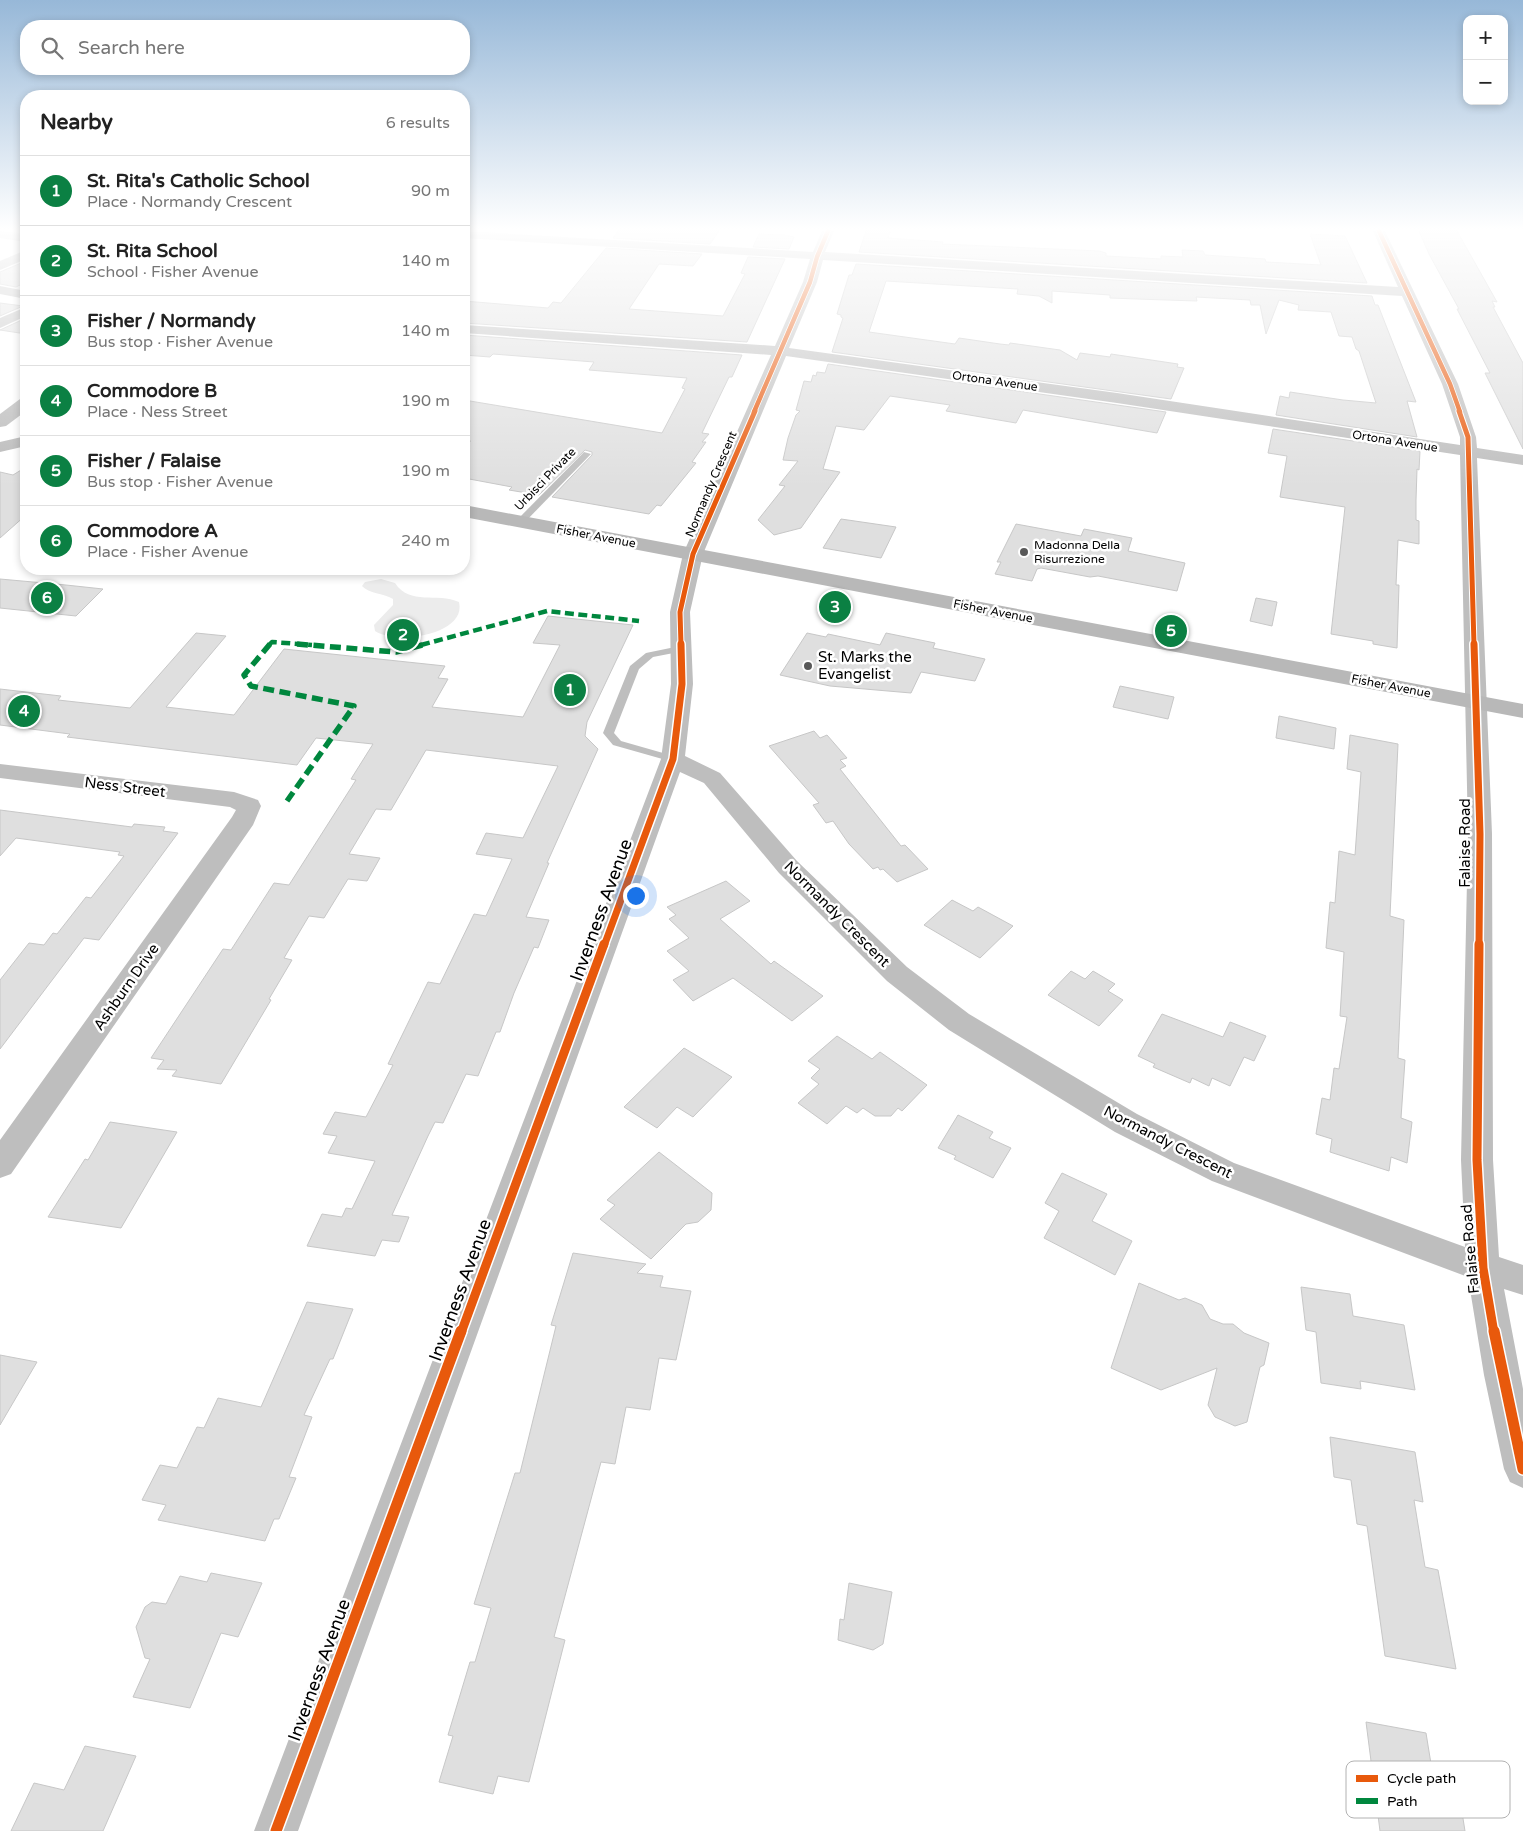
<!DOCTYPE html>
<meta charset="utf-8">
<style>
body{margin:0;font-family:"Varela Round",sans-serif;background:#f2f2f2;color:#222}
.controls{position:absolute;right:15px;top:15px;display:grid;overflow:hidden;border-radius:10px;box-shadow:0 2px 8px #0003}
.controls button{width:45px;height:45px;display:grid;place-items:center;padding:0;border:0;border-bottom:1px solid #e0e0e0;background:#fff;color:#222;font:25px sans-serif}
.you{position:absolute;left:635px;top:895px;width:18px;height:18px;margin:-12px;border:4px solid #fff;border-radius:50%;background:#1a73e8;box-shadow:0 0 0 8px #1a73e833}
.badge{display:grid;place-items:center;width:32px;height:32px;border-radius:50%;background:#0b8043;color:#fff;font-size:16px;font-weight:700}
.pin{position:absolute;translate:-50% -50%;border:2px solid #fff;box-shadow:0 1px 5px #0006}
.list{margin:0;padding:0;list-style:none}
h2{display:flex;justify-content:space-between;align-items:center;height:65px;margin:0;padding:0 20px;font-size:21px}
h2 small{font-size:16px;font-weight:400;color:#767676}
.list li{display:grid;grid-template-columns:32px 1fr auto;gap:15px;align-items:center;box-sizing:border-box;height:70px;padding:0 20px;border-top:1px solid #e0e0e0}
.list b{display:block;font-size:19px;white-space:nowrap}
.list p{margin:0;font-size:16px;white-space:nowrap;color:#767676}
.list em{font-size:16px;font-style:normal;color:#767676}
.icon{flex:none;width:28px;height:28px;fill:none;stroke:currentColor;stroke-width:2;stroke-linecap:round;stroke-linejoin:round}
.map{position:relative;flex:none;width:1523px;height:1831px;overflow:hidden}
.search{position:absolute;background:#fff;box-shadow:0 2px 8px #0003;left:20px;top:20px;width:450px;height:55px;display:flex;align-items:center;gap:12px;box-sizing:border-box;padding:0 18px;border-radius:20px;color:#767676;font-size:19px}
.panel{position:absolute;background:#fff;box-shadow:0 2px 8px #0003;left:20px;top:90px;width:450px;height:485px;border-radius:20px}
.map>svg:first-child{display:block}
</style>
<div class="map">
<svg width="1523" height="1831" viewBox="0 0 1523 1831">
<rect width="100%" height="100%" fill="#fff"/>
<!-- green -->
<path fill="#ececec" d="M 381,579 L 395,583 C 410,606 437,592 459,602 C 467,635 396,645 375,631 L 374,625 L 393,605 L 393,599 C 383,593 369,594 362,586 L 365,582 Z"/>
<!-- building -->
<g fill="#dfdfdf" stroke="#c7c7c7">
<polygon points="618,231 719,231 710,244 613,238"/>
<polygon points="866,231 890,231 888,238 943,242 942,244 1099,251 1106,253 1106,256 1161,259 1161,256 1183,257 1182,250 1203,251 1205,255 1265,259 1266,262 1321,265 1310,234 1345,236 1367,283 859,252"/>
<polygon points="1419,231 1457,231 1497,302 1492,301 1495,307 1493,307 1523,363 1523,449 1485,373 1490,373 1457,309 1459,309 1429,254"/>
<polygon points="759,234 784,235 794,237 789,249 753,247"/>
<polygon points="606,248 702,254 693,266 659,264 629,309 723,316 745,274 741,273 748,257 785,259 747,342 464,323 464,301 548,308 553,302 561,303"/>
<polygon points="26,261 26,282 16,287 0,284 0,272"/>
<polygon points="856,264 1372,296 1375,305 1378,305 1416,402 1407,401 1417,437 1276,415 1280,396 1289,398 1290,392 1343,400 1376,403 1359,351 1356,349 1352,337 1339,336 1331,312 1298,310 1299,305 1279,300 1266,334 1260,305 1251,305 1250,300 1196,297 1197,301 1137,299 1110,298 1110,295 1052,291 1052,303 1039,296 1017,294 1018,289 886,281 869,332 955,344 959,338 1000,344 1009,345 1010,343 1060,350 1077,360 1080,353 1110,357 1111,354 1178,364 1177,367 1184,368 1171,399 832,352 843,318 841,317 841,315 837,314 849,275 852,275"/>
<polygon points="0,303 23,306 0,316"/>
<polygon points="26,318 26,334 0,330"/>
<polygon points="464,335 742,355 732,377 729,377 702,433 709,434 702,442 706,442 692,462 696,463 661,506 657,505 649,514 552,497 592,455 592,452 585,450 539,495 509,490 512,487 464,478 464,447 471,441 464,440 464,400 662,433 685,389 682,388 687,378 589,370 594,362 493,354 490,357 464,355"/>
<polygon points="828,364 1117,405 1166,412 1157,433 1023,410 1016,423 946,411 950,405 890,396 864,430 836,426 823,469 840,472 801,528 774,535 758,520 785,486 779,485 798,461 783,460 788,438 796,415 800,411 796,410 804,381 811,382 813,375 816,376 817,372 825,373"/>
<polygon points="1273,429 1420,451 1419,470 1417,469 1416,500 1416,520 1419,521 1419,544 1398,540 1396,585 1399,585 1397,648 1373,644 1373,641 1331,634 1345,507 1280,497 1287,456 1268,453"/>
<polygon points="26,467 26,515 0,538 0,472 13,475"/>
<polygon points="841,519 896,527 881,558 823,548"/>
<polygon points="1016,524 1081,536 1084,529 1132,538 1128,551 1185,563 1177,591 1098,576 1090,577 1041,568 1037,569 1032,581 995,574 1001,562 997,562"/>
<polygon points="0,579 66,585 103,589 76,616 0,608"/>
<polygon points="1256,598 1277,602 1272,626 1250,621"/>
<polygon points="548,616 633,625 587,722 585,736 598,749 547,863 549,863 526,917 549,920 538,948 534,947 514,993 500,1032 496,1032 478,1076 466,1074 443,1123 435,1122 428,1136 392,1215 409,1217 399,1242 382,1240 375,1256 307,1246 322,1214 342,1217 346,1208 352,1209 375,1161 328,1153 337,1136 323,1134 335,1112 366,1117 393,1065 388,1064 428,982 440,984 474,914 486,916 512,859 476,854 486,833 523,838 558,766 426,750 391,810 376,809 349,854 380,858 367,881 348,879 324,918 309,916 284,958 292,960 269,999 271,1000 221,1084 172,1076 177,1070 157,1069 164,1060 151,1058 223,949 231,950 274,883 289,885 356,780 351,779 373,744 316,738 297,765 67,737 70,734 0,725 0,689 61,696 58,700 130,708 196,633 226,636 166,707 234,715 284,649 445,666 438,678 448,679 432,707 523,717 560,645 533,643"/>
<polygon points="807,633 826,637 828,634 880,645 886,633 935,643 933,648 985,659 975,681 921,672 911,693 830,686 780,675"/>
<polygon points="1120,686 1174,697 1168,719 1113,707"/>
<polygon points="1279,716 1336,728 1334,749 1276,738"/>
<polygon points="814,731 820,738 827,735 847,758 840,760 846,766 840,769 901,846 905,845 928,869 897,882 883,869 880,870 878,867 873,869 849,844 833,821 826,823 813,805 819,803 769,746"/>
<polygon points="1350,735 1398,744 1390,916 1404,920 1398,1058 1405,1060 1401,1118 1412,1122 1407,1163 1391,1157 1389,1171 1330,1152 1332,1139 1316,1134 1322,1098 1330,1100 1334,1068 1339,1069 1347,1017 1340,1016 1344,952 1326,948 1330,902 1335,903 1339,851 1355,855 1361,772 1347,769"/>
<polygon points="0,810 132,827 134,824 165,827 163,831 178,833 99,940 84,938 0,1049 0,980 29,943 44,945 53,933 57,934 86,897 91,898 124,856 118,855 120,852 16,838 0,856"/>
<polygon points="726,881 750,901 720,919 771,964 774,961 823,996 792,1021 733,978 693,1001 673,980 689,971 667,951 689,938 669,919 676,915 667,907"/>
<polygon points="952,900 973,911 978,907 1013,926 980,958 924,925"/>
<polygon points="1071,971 1085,979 1093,971 1115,984 1108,991 1123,1000 1099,1026 1048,995"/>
<polygon points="1162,1014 1223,1037 1230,1022 1266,1036 1254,1061 1244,1057 1230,1086 1212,1078 1209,1086 1192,1078 1190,1083 1153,1067 1155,1064 1138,1056"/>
<polygon points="837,1036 872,1059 880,1052 927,1085 902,1111 898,1108 891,1116 875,1116 863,1108 857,1113 846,1106 827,1124 798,1103 819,1084 811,1078 820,1069 808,1061"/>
<polygon points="684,1048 732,1077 693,1117 677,1107 657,1128 624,1107"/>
<polygon points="958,1115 993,1132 989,1138 1011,1148 993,1178 954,1159 956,1156 938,1148"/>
<polygon points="110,1122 177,1132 121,1228 48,1217 85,1159 88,1160"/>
<polygon points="659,1152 712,1193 711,1210 698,1222 686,1224 651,1259 600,1219 615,1205 607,1200"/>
<polygon points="1062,1173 1107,1194 1092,1221 1132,1241 1115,1275 1044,1238 1059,1211 1045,1203"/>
<polygon points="573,1253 646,1264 637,1273 663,1276 660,1287 691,1291 676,1360 659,1358 650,1410 626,1407 615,1464 601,1462 554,1637 565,1640 529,1782 498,1776 493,1794 439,1782 453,1736 448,1735 470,1662 475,1662 491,1608 474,1604 515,1473 520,1473 556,1326 551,1325"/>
<polygon points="1139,1283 1179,1300 1185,1298 1202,1305 1210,1319 1223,1324 1233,1324 1244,1333 1269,1343 1264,1365 1260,1367 1247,1422 1235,1426 1215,1417 1208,1405 1217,1368 1161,1390 1111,1368"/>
<polygon points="1301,1287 1350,1294 1353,1316 1404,1325 1415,1390 1360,1381 1361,1389 1321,1383 1316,1332 1306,1330"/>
<polygon points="307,1302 353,1309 333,1359 330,1359 304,1415 312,1417 289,1477 296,1478 279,1519 274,1519 265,1541 158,1520 166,1505 142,1500 160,1465 177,1468 197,1427 204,1428 218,1398 261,1407"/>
<polygon points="0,1355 37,1362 0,1425"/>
<polygon points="1330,1437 1415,1452 1423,1502 1414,1500 1425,1567 1438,1570 1456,1669 1385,1656 1367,1526 1357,1524 1351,1480 1334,1477"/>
<polygon points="211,1573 262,1583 238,1637 221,1633 190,1708 133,1697 150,1659 145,1658 136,1627 145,1607 152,1602 166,1604 180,1576 207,1582"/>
<polygon points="849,1583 892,1592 883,1644 873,1650 838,1640 840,1619 844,1620"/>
<polygon points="1366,1722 1426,1733 1433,1776 1457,1781 1465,1831 1380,1831"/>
<polygon points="85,1746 136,1756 103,1831 11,1831 34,1783 64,1790"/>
</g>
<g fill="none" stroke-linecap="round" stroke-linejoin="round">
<!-- service -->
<g fill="#bebebe" fill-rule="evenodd">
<polygon points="584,452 591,454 523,524 517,524 517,520"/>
<polygon points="680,646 684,647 684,651 653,657 639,669 614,733 621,741 677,757 679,759 677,761 673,762 613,745 603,733 630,666 646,653"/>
</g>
<!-- minor -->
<g fill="#bebebe" fill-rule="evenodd">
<polygon points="0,231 26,234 26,242 0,238"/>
<path d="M 464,231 L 813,252 L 822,231 L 834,231 L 825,252 L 1398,287 L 1373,231 L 1385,231 L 1458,384 L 1476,437 L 1477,448 L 1523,455 L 1523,465 L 1477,458 L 1492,834 L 1493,1160 L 1499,1257 L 1523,1265 L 1523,1295 L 1504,1289 L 1523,1389 L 1523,1488 L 1510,1482 L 1504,1469 L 1484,1375 L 1468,1277 L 1212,1181 L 1115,1132 L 949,1030 L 887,981 L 779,873 L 704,783 L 680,772 L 298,1831 L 254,1831 L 661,759 L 671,684 L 670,612 L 683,554 L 771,355 L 464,333 L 464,325 L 775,346 L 803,282 L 810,259 L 464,238 ZM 823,260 L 1402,296 L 1442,384 L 1460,437 L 1460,445 L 1117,393 L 789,348 L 817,282 ZM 786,356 L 1117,403 L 1460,455 L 1468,834 L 1461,1160 L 1465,1247 L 1234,1163 L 1137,1114 L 969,1014 L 907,967 L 797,861 L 720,773 L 685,756 L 693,684 L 690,612 L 703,554 Z"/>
<polygon points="26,250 26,259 0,270 0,261"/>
<polygon points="0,286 26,291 26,299 0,294"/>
<polygon points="26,307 26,316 0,328 0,318"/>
<polygon points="0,764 234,792 258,800 261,806 253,825 11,1174 0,1178 0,1140 232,817 236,810 230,807 0,778"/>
</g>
<!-- secondary -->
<g fill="#b8b8b8" fill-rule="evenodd">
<polygon points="26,398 26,411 6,426 0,427 0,414 20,399"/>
<polygon points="26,436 26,446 0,452 0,442"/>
<polygon points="464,505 1523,704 1523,718 464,517"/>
</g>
<!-- quiet-far1 -->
<g stroke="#00873e" stroke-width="4.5" stroke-dasharray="9 4.5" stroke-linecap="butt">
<polyline points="269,645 272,642 312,645"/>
<polyline points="421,645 547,611 639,621"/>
</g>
<!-- quiet -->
<g stroke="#00873e" stroke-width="5.5" stroke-dasharray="11 5.5" stroke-linecap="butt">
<polyline points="270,644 244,675 251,686 354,706 287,801"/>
<polyline points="297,644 396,652 426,644"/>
</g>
<defs>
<g id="cycleway-far4">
<polyline points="1379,231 1450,384 1460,412"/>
<polyline points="754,412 810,282 817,257 828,231"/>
</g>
<g id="cycleway-far3">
<polyline points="1459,411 1468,437 1474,645"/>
<polyline points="681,645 680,612 693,554 755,411"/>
</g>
<g id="cycleway-far2">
<polyline points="1474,644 1480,834 1479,946"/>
<polyline points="604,946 673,759 682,684 681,644"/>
</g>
<g id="cycleway-far1">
<polyline points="1479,944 1477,1160 1483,1268 1494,1333"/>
<polyline points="461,1333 604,944"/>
</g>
<g id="cycleway">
<polyline points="1494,1331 1523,1469"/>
<polyline points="276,1831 461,1331"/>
</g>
</defs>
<!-- cycleway-far4 casing -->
<use href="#cycleway-far4" stroke="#fff" stroke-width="6"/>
<!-- cycleway-far3 casing -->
<use href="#cycleway-far3" stroke="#fff" stroke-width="7"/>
<!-- cycleway-far2 casing -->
<use href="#cycleway-far2" stroke="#fff" stroke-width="10"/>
<!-- cycleway-far1 casing -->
<use href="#cycleway-far1" stroke="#fff" stroke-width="12"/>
<!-- cycleway casing -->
<use href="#cycleway" stroke="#fff" stroke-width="14"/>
<!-- cycleway-far4 -->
<use href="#cycleway-far4" stroke="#e8590c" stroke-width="4.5"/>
<!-- cycleway-far3 -->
<use href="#cycleway-far3" stroke="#e8590c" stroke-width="5"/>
<!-- cycleway-far2 -->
<use href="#cycleway-far2" stroke="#e8590c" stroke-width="7"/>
<!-- cycleway-far1 -->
<use href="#cycleway-far1" stroke="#e8590c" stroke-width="9"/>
<!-- cycleway -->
<use href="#cycleway" stroke="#e8590c" stroke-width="11"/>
</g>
<!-- sky -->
<linearGradient id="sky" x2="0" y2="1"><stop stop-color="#97b8d8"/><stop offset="0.47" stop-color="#fff"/><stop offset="1" stop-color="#fff" stop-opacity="0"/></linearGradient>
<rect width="1523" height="487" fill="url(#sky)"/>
<!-- markers -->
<g fill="#595959" stroke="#fff" stroke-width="2">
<circle cx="1024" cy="552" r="5"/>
<circle cx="808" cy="666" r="5"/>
</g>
<g text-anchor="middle" stroke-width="5" stroke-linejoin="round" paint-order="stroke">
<!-- far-street labels -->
<g font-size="12" fill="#000" stroke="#fff">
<text transform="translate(995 381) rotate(8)" y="4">Ortona Avenue</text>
<text transform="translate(1395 441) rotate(9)" y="4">Ortona Avenue</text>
<text transform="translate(545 479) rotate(-46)" y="4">Urbisci Private</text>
<text transform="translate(711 484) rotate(-67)" y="4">Normandy Crescent</text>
<text transform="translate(596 536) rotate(11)" y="4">Fisher Avenue</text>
<text transform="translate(993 611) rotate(11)" y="4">Fisher Avenue</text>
<text transform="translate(1391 686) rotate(11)" y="4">Fisher Avenue</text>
</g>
<!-- far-poi labels -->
<g font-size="12" fill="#000" stroke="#fff" text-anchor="start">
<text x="1034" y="549">Madonna Della<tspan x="1034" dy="14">Risurrezione</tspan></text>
</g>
<!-- poi labels -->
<g font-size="15" fill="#000" stroke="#fff" text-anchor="start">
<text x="818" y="662">St. Marks the<tspan x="818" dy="17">Evangelist</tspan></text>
</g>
<!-- street labels -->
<g font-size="15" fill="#000" stroke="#fff">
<text transform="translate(125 787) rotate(7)" y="5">Ness Street</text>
<text transform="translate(1465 843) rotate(-90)" y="5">Falaise Road</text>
<text transform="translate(837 914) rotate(45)" y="5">Normandy Crescent</text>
<text transform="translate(126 987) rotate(-55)" y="5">Ashburn Drive</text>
<text transform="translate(1168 1142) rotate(27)" y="5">Normandy Crescent</text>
<text transform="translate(1470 1249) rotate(-95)" y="5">Falaise Road</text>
</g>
<!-- near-street labels -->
<g font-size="18" fill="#000" stroke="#fff">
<text transform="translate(601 910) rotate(-70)" y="6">Inverness Avenue</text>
<text transform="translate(460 1290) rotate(-70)" y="6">Inverness Avenue</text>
<text transform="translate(319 1670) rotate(-70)" y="6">Inverness Avenue</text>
</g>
</g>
<!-- legend -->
<rect x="1346" y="1761" width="164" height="57" rx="8" fill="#fff" stroke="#b2b2b2" stroke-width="1"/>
<rect x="1356" y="1775" width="22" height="7" fill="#e8590c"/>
<rect x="1356" y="1798" width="22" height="6" fill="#00873e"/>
<g font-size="14" fill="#000">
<text x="1387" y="1783">Cycle path</text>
<text x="1387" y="1806">Path</text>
</g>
</svg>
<div class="controls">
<button>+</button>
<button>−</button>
</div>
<div class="you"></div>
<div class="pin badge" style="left:570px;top:690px">1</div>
<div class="pin badge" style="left:403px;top:635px">2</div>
<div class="pin badge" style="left:835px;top:607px">3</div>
<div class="pin badge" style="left:24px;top:711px">4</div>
<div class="pin badge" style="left:1171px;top:631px">5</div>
<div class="pin badge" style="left:47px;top:598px">6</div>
<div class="search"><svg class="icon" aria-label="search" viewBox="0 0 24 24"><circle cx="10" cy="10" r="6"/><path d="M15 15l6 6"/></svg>Search here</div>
<section class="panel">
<h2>Nearby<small>6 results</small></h2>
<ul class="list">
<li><span class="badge">1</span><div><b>St. Rita's Catholic School</b><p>Place · Normandy Crescent</p></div><em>90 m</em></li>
<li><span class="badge">2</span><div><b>St. Rita School</b><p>School · Fisher Avenue</p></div><em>140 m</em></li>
<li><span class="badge">3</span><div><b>Fisher / Normandy</b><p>Bus stop · Fisher Avenue</p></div><em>140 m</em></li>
<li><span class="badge">4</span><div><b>Commodore B</b><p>Place · Ness Street</p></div><em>190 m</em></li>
<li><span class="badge">5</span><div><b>Fisher / Falaise</b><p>Bus stop · Fisher Avenue</p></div><em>190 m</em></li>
<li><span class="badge">6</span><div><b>Commodore A</b><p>Place · Fisher Avenue</p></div><em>240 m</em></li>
</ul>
</section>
</div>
